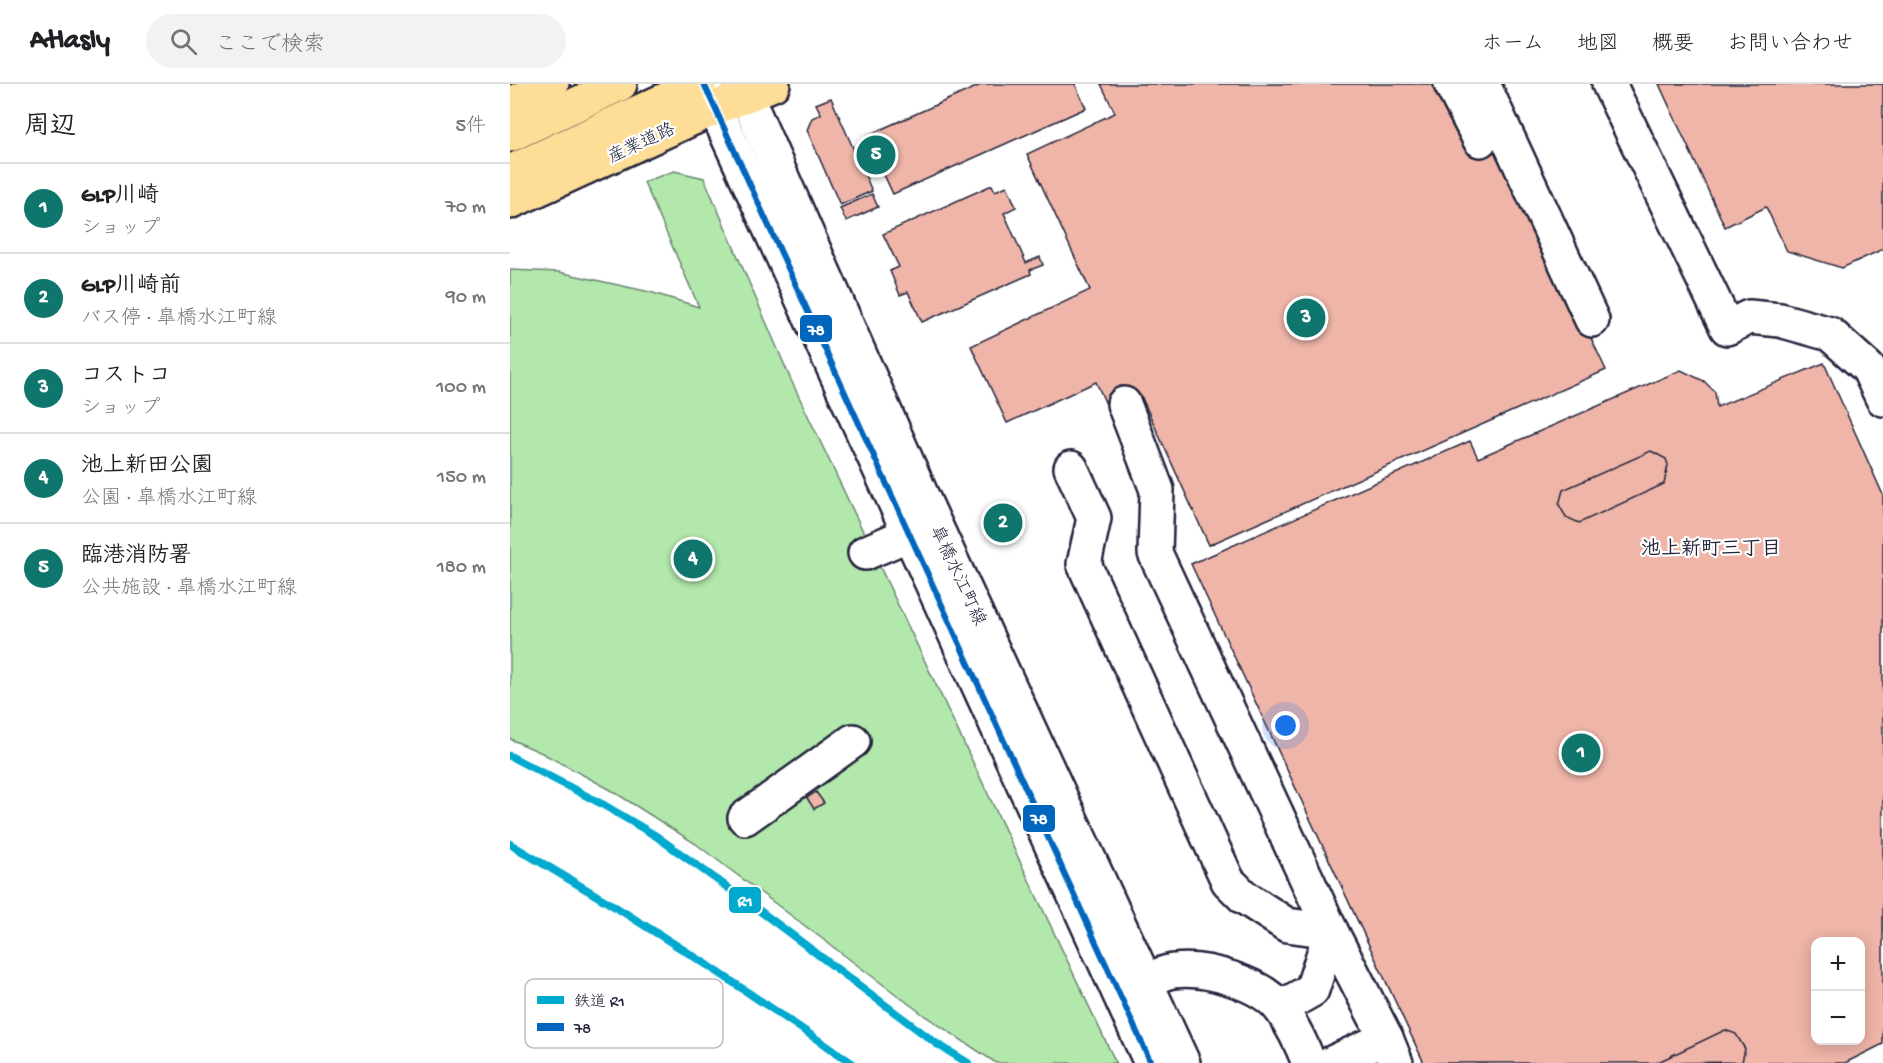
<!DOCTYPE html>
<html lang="ja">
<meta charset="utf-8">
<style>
body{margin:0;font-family:"Gochi Hand","Klee One",sans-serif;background:#f2f2f2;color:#202124}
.controls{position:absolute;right:18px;bottom:18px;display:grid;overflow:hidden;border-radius:12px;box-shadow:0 3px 15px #0003}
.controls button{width:54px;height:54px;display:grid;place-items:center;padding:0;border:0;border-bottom:2px solid #e0e0e0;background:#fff;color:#202124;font:30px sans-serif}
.you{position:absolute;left:776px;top:642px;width:21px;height:21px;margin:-15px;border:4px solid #fff;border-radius:50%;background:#1a73e8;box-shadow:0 0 0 9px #1a73e833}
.badge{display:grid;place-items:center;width:39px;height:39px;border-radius:50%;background:#0f766e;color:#fff;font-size:20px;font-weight:700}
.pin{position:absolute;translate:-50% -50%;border:3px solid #fff;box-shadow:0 2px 6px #0006}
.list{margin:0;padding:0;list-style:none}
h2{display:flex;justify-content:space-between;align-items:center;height:78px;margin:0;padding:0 24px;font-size:26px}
h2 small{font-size:20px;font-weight:400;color:#757577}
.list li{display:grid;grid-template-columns:39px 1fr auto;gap:18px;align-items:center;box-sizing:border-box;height:90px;padding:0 24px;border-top:2px solid #e0e0e0}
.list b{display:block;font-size:22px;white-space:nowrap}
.list p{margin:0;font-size:20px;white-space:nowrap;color:#757577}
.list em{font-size:20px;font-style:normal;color:#757577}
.icon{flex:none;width:33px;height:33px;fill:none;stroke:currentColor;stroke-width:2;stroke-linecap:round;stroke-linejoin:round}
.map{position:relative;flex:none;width:1373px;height:979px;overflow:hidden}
header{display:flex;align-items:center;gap:36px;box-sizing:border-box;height:84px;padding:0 30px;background:#fff;border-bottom:2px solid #e0e0e0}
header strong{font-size:28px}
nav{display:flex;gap:33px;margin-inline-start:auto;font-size:21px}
.search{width:420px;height:54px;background:#f2f2f2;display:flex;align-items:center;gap:15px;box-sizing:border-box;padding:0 21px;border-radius:33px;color:#757577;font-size:22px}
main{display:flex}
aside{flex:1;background:#fff}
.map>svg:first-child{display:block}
</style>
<header>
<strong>Atlasly</strong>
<div class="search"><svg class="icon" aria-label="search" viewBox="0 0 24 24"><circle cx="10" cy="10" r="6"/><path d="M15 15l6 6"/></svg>ここで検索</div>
<nav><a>ホーム</a><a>地図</a><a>概要</a><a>お問い合わせ</a></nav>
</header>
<main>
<aside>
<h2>周辺<small>5件</small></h2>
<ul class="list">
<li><span class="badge">1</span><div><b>GLP川崎</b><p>ショップ</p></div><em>70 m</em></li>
<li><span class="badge">2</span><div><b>GLP川崎前</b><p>バス停 · 皐橋水江町線</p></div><em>90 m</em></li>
<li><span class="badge">3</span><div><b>コストコ</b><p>ショップ</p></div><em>100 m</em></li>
<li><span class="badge">4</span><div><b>池上新田公園</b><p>公園 · 皐橋水江町線</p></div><em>150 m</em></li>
<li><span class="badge">5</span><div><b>臨港消防署</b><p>公共施設 · 皐橋水江町線</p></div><em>180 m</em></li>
</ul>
</aside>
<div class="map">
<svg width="1373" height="979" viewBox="0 0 1373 979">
<rect width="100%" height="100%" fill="#fff"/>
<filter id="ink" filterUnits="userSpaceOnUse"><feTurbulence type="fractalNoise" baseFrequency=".0167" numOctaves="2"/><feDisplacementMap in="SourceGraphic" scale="12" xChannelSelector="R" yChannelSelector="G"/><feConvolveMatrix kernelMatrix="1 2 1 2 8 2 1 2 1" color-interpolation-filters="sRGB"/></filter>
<g filter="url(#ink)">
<!-- green -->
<polygon fill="#b2e8ab" stroke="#6a8573" stroke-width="1.5" points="164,87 194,94 281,296 606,979 486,979 415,932 186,760 101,706 32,669 0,655 0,186 49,188 140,208 189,223 134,98"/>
<!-- building -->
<g fill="#eeb5a8" stroke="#22223b" stroke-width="1.5" fill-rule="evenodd">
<polygon points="473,0 565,0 576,24 383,110 356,52"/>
<polygon points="591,0 925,0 955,64 985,50 1096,286 699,461 631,312 599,327 586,298 497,339 461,262 580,206 517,70 605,29"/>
<polygon points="1149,0 1373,0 1373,165 1332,184 1277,167 1256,123 1215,143"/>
<polygon points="321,14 362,107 330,121 297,46 302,34 311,30 306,20"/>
<polygon points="482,101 485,107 497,102 506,123 494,129 516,179 530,173 533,181 520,186 521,190 412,238 398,208 390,211 380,187 389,183 373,150"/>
<polygon points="362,110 368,123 336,137 330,124"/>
<path d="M 1314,279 L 1373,411 L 1373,960 L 1335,979 L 914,979 L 681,480 L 960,357 L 968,374 L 1171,286 L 1194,297 L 1205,308 L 1207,323 ZM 1306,858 L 1350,858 L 1350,956 L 1306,956 Z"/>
<polygon points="1141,367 1156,375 1158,381 1154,400 1069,439 1056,433 1049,421 1053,406"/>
<polygon points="306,708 314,719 304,725 297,714"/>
<polygon points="1215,946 1226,950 1235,965 1232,978 1146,979"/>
</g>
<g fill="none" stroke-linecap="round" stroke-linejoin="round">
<defs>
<g id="minor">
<polyline points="194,0 641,979"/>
<polyline points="231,0 414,417 673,979"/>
<polyline points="941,0 970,56"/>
<polyline points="973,0 1082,236"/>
<polyline points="1099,0 1217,244 1239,233 1270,236 1320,250 1358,284 1373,315"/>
<polyline points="614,320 647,406 645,469 821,847 876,954 886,979"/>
<polyline points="561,384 584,434 574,480 718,797 734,813 777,841 821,847"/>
<polyline points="355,469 399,450"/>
<polyline points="235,734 343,657"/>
<path d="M 617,907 C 629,901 652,888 664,887 C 696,883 751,899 771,925 C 782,941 792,961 799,979"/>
<polyline points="770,924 802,906 821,847"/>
<polyline points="822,979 876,954"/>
</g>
<g id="major">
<polyline points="0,20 42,0"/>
<polyline points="0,118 205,24 263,0"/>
</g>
<g id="highway">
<polyline points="0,51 110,0"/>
<polyline points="0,88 189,0"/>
</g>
</defs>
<!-- minor casing -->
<use href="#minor" stroke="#22223b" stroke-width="38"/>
<!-- major casing -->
<use href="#major" stroke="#22223b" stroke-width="38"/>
<!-- highway casing -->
<use href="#highway" stroke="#22223b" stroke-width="38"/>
<!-- minor -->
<use href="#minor" stroke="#fff" stroke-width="33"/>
<!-- major -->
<use href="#major" stroke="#fedd96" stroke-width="33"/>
<!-- highway -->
<use href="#highway" stroke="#fedd96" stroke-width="33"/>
<defs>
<polyline id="bus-1" points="194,0 641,979"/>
</defs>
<!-- bus-1 casing -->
<use href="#bus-1" stroke="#fff" stroke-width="10"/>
<!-- bus-1 -->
<use href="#bus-1" stroke="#0065bd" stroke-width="6"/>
<defs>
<g id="rail-1">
<polyline points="0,672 92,720 146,752 242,821 427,960 458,979"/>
<polyline points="0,760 99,819 199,882 342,979"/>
</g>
</defs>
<!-- rail-1 casing -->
<use href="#rail-1" stroke="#fff" stroke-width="12"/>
<!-- rail-1 -->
<use href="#rail-1" stroke="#00a9ce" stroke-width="8"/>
</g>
</g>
<g text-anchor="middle" stroke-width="4.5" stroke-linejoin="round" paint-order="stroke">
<!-- street labels -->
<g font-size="18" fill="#22223b" stroke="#fff">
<text transform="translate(131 58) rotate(-25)" y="6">産業道路</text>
<text transform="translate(449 491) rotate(65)" y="6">皐橋水江町線</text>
</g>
<!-- neighbourhood labels -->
<g font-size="20" font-weight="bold" fill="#22223b" stroke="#fff">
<text x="1201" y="470">池上新町三丁目</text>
</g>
</g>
<!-- legend -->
<rect x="15" y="895" width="198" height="69" rx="9" fill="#fff" stroke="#bdbdc4" stroke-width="1.5"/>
<rect x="27" y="912" width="27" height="8" fill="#00a9ce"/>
<rect x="27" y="939" width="27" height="8" fill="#0065bd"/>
<g font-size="16" fill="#22223b">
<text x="64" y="922">鉄道 R1</text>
<text x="64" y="949">78</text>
</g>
<g stroke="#fff" stroke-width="2">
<rect x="289" y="230" width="34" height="29" rx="6" fill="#0065bd"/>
<rect x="512" y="720" width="34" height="29" rx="6" fill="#0065bd"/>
<rect x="218" y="802" width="34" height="28" rx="6" fill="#00a9ce"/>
</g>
<g font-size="16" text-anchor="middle" font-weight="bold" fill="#fff">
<text x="306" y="251">78</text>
<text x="529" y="740">78</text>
<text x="235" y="822">R1</text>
</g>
</svg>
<div class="controls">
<button>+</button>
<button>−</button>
</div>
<div class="you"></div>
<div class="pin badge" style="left:1071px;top:669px">1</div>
<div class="pin badge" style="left:493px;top:439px">2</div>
<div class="pin badge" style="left:796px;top:234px">3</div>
<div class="pin badge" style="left:183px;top:475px">4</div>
<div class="pin badge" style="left:366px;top:71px">5</div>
</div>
</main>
